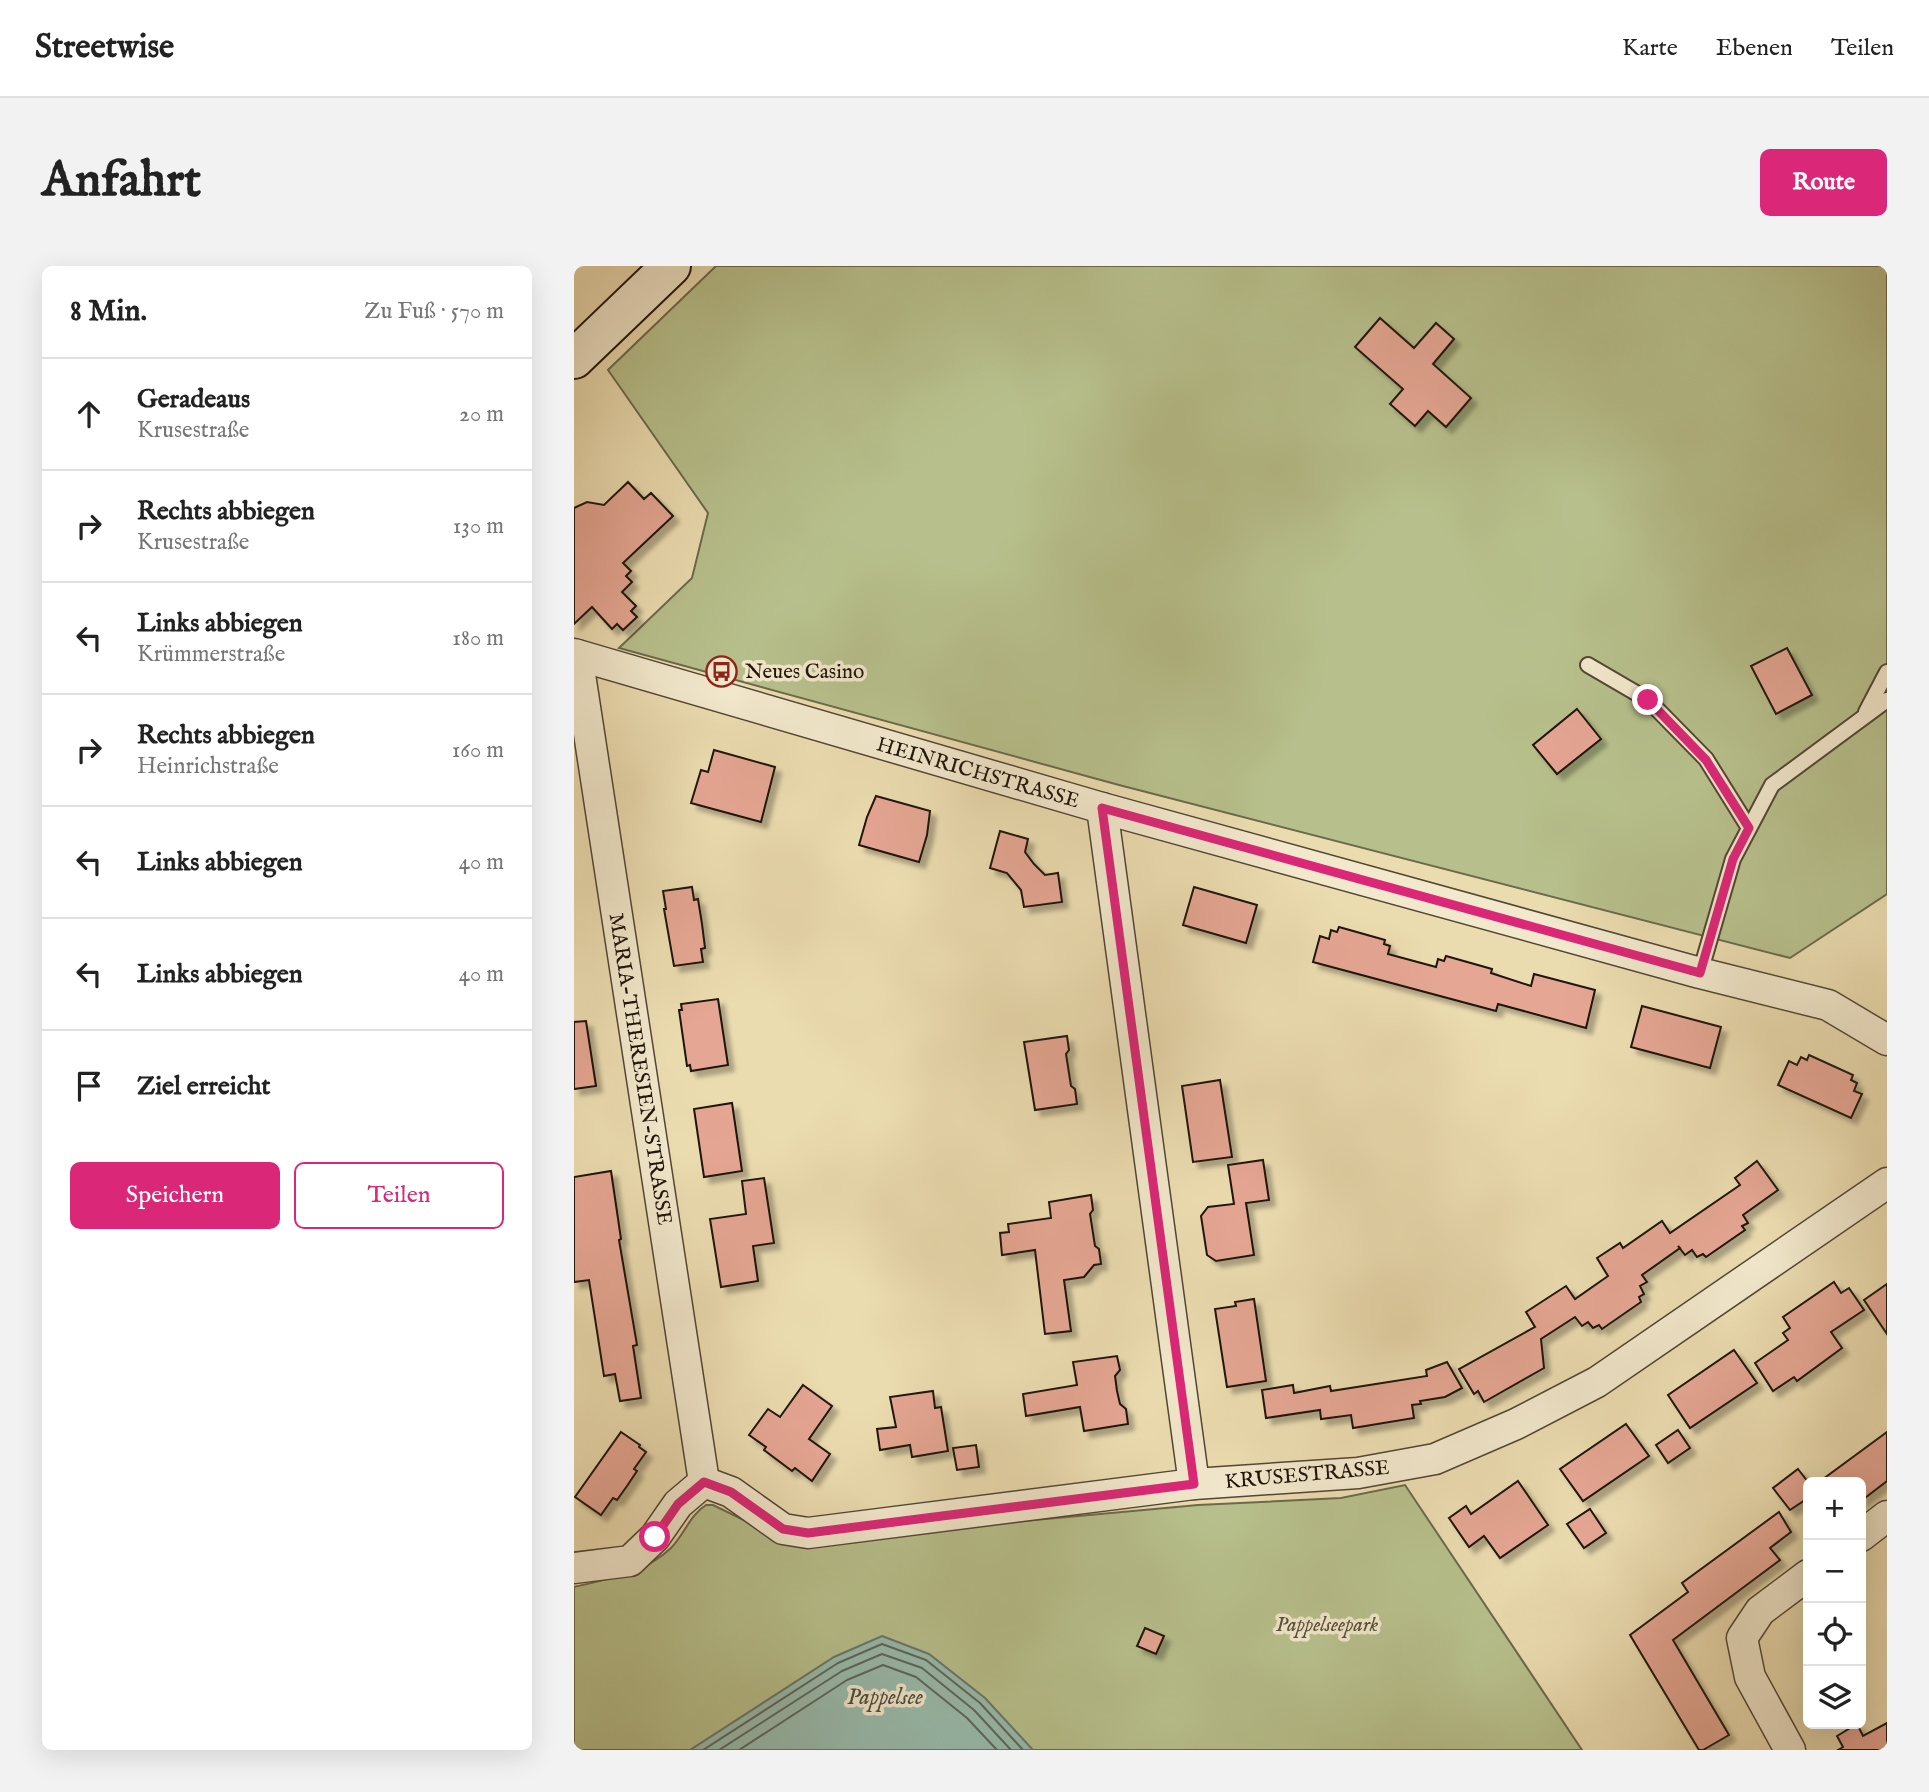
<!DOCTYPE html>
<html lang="de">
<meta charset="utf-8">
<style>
body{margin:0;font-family:"IM FELL English",serif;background:#f2f2f2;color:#222}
.controls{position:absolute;right:21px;bottom:21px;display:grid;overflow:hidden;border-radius:10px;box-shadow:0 7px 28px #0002}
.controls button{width:63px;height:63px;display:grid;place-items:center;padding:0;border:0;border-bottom:2px solid #e0e0e0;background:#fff;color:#222;font:35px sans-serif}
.stop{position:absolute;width:21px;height:21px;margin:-16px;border:5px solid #db2777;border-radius:50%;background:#fff}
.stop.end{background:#db2777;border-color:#fff;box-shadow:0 2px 7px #0008}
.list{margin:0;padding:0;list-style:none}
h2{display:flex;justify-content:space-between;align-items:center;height:91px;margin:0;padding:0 28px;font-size:30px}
h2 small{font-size:23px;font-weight:400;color:#767676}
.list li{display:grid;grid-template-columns:46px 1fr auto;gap:21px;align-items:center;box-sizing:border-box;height:112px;padding:0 28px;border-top:2px solid #e0e0e0}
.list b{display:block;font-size:26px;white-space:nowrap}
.list p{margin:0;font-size:23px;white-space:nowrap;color:#767676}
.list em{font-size:23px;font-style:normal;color:#767676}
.actions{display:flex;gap:14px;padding:21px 28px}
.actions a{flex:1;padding:16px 0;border:2px solid #db2777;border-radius:10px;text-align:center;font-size:24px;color:#db2777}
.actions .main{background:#db2777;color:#fff}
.icon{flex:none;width:38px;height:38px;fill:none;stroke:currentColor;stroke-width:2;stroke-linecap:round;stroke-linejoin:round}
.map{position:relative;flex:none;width:1313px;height:1484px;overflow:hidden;border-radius:10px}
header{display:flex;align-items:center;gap:42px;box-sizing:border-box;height:98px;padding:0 35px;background:#fff;border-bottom:2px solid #e0e0e0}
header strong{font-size:33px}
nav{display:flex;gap:38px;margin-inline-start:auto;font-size:24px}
.intro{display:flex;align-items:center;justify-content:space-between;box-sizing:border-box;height:168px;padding:0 42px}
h1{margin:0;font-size:49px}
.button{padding:18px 32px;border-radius:10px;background:#db2777;color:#fff;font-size:24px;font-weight:700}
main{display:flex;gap:42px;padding:0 42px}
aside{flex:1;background:#fff;border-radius:10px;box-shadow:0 7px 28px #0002}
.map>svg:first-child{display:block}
</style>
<header>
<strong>Streetwise</strong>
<nav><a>Karte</a><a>Ebenen</a><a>Teilen</a></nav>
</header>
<div class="intro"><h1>Anfahrt</h1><a class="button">Route</a></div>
<main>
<aside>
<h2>8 Min.<small>Zu Fuß · 570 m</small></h2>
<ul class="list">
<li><svg class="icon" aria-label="ahead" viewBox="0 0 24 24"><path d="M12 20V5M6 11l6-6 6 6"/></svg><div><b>Geradeaus</b><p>Krusestraße</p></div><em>20 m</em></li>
<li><svg class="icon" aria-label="right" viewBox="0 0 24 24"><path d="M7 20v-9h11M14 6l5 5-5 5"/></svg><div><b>Rechts abbiegen</b><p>Krusestraße</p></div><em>130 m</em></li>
<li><svg class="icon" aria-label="left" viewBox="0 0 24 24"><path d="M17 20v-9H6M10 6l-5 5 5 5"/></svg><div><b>Links abbiegen</b><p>Krümmerstraße</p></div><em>180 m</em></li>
<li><svg class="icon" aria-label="right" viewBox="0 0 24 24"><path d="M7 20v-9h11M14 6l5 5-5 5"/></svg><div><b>Rechts abbiegen</b><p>Heinrichstraße</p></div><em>160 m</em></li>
<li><svg class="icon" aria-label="left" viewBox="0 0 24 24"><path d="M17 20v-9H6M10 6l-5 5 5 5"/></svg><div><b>Links abbiegen</b></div><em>40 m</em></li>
<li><svg class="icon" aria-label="left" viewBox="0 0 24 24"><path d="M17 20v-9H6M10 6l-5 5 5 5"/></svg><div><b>Links abbiegen</b></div><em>40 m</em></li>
<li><svg class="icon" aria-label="arrive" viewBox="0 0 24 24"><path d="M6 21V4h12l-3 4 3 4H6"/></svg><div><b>Ziel erreicht</b></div></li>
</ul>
<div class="actions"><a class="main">Speichern</a><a>Teilen</a></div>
</aside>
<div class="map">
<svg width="1313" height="1484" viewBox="0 0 1313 1484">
<defs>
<filter id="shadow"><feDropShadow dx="6" dy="6" stdDeviation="2" flood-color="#0004"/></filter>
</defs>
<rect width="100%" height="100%" fill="#ebdcb0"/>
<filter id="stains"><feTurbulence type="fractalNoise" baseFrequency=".00286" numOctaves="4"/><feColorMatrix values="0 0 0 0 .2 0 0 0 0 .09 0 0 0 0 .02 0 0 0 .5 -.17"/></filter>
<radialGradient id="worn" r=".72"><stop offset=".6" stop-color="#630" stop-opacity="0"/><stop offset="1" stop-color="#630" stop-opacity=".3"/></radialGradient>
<!-- green -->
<g fill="#b7c08c" stroke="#6b6a4b" stroke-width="2">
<polygon points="142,0 1313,0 1313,628 1216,692 545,519 45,382 118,312 134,247 34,104"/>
<path d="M 831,1219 L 1008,1484 L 0,1484 L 0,1321 C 34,1313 71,1307 97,1282 C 110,1269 116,1249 132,1239 L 139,1239 L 180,1259 L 230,1275 L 624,1239 L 767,1232 Z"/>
</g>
<!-- water -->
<polygon fill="#98bbad" stroke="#68786c" stroke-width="2" points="308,1370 355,1388 411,1432 459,1484 116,1484 260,1391"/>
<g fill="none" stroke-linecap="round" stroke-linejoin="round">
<!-- shore -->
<g stroke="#5c685c" stroke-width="2">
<polyline points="129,1484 264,1397 308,1378 352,1394 406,1437 449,1484"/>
<polyline points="145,1484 268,1405 308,1388 348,1402 400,1444 437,1484"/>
<polyline points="165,1484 273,1414 309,1399 342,1411 393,1452 423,1484"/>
</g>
</g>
<!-- building -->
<g fill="#e5a693" stroke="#1f140a" stroke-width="2" filter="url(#shadow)">
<polygon points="806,52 840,82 862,57 880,73 859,98 897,132 872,161 854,145 841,160 816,138 829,123 781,81"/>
<polygon points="54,216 70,233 77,227 99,250 49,297 57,305 52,310 58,316 48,326 62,340 57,345 63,351 49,364 43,358 38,363 18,341 0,358 0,242 13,236 30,239"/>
<polygon points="1213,382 1238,429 1202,448 1177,400"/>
<polygon points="1003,443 1027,473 983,508 959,479"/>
<polygon points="140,484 201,501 187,556 117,537 127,504 134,506"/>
<polygon points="302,530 356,545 353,569 345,596 285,579 293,551"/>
<polygon points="426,565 454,573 451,586 460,598 471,609 484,607 488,636 450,641 447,624 433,607 416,602"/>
<polygon points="118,621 120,634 124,633 128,658 131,682 127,683 129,696 100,700 90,643 92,643 89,625"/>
<polygon points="620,621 683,639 672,677 609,659"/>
<polygon points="765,661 811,674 810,678 816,680 814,688 862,701 864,693 870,695 872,690 918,703 917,707 957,720 960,708 1021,724 1012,762 924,738 922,745 739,696 746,670 755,673 757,664 763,666"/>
<polygon points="144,733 154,799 117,805 116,799 113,800 105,744 108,744 107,738"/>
<polygon points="1068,740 1147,761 1136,802 1057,781"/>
<polygon points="12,755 22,820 0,823 0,756"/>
<polygon points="493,770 495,784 492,788 497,820 501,823 503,838 461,844 450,776"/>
<polygon points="1235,789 1279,809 1277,814 1283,817 1280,825 1288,828 1277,852 1204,819 1215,795 1223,799 1227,791 1233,794"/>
<polygon points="646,814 658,891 619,896 608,820"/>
<polygon points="158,837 168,905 130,911 120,843"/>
<polygon points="689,894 695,934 672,937 680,989 642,995 633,989 627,950 634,941 660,938 654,899"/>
<polygon points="1183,895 1204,924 1169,949 1174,957 1168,960 1171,964 1132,991 1129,988 1123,991 1118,984 1111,989 1104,980 1106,982 1068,1009 1073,1016 1066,1020 1070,1028 1065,1031 1067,1036 1028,1063 1025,1059 1019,1062 1014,1056 1008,1060 1001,1051 967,1073 970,1102 910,1136 904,1125 900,1128 885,1103 961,1061 952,1046 992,1020 1001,1033 1034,1010 1023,992 1046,977 1049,982 1088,955 1096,967 1166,919 1161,912"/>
<polygon points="37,905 47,973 45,974 63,1079 59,1080 67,1132 46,1135 41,1108 30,1110 15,1014 0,1016 0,911"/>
<polygon points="190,912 200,977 179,980 184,1015 147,1021 136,953 172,948 168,915"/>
<polygon points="517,929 519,944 516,948 521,980 525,983 527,998 520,999 510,1011 490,1014 497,1065 471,1068 461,984 428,989 426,967 435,966 434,958 477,952 475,936"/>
<polygon points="1260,1016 1267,1027 1275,1022 1290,1044 1257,1066 1268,1082 1223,1115 1220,1111 1199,1125 1181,1097 1214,1074 1209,1067 1216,1062 1209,1051"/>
<polygon points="1313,1018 1313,1068 1290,1034"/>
<polygon points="680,1033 692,1115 653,1121 641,1043 662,1040 661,1036"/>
<polygon points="1160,1084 1183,1117 1116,1162 1094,1129"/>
<polygon points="543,1090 546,1104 541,1110 543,1125 546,1138 552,1143 554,1158 510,1165 506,1141 452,1150 449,1128 503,1119 499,1096"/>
<polygon points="873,1096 888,1122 871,1131 846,1135 847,1138 838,1139 840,1152 779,1162 777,1149 747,1153 746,1144 692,1152 688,1124 719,1119 720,1127 756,1120 757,1125 853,1110 852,1104"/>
<polygon points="229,1119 258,1140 235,1173 256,1188 238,1215 221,1202 218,1205 190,1184 192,1181 175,1169 194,1143 206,1151"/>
<polygon points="359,1125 361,1142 367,1141 374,1185 338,1191 336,1179 306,1184 303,1163 322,1161 316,1131"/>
<polygon points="1052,1158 1075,1190 1009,1235 986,1203"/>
<polygon points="1104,1164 1116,1182 1094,1197 1082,1179"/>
<polygon points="47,1166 66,1179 65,1181 72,1186 60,1203 63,1205 53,1220 43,1234 39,1232 27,1249 1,1231"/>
<polygon points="1313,1166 1313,1215 1287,1235 1287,1216 1245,1216"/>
<polygon points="402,1179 405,1201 383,1204 379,1182"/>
<polygon points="1224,1203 1234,1216 1234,1232 1216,1244 1199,1222"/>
<polygon points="944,1215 974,1259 926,1292 910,1270 895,1281 875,1252 892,1240 897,1248"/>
<polygon points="1016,1243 1032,1267 1010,1282 993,1258"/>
<polygon points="1205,1246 1217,1266 1196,1282 1206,1294 1099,1374 1155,1469 1129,1484 1125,1484 1056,1369 1114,1326 1108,1317"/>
<polygon points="571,1362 590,1370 582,1388 563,1380"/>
<polygon points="1313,1457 1313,1484 1264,1484 1269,1481 1263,1470 1283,1458 1289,1470"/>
</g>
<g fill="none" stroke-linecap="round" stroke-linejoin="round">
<defs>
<g id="lane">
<polyline points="1014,399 1074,434 1132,493 1175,562"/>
<polyline points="1292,446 1313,406"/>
<polyline points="1126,707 1159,593 1198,519 1313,434"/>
</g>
<g id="street">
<polyline points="0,388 528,542 1126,707 1254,739 1313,774"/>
<polyline points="3,389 130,1216"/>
<polyline points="528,542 620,1218"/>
<polyline points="1287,1270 1313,1250"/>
<polyline points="0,1302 56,1295 81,1271 104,1238 130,1216 157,1226 209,1263 234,1267 620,1218 784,1207 861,1193 942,1158 1023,1116 1313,917"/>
<polyline points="1216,1484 1176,1411 1168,1372 1186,1345 1234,1309"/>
</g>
<polyline id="secondary" points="0,93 97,0"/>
</defs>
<!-- lane casing -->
<use href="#lane" stroke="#524634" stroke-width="18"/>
<!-- street casing -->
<use href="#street" stroke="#524634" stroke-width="33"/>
<!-- secondary casing -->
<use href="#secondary" stroke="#1f140a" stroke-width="42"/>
<!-- lane -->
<use href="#lane" stroke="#f2e8cc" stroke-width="14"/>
<!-- street -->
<use href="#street" stroke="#f2e8cc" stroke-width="30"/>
<!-- secondary -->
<use href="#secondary" stroke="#f2e8cc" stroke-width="38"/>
</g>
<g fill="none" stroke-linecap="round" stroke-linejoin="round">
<!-- route -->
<polyline stroke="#db2777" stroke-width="9" points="81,1271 104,1238 130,1216 157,1226 209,1263 234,1267 620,1218 528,542 1126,707 1159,593 1175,562 1132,494 1074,434"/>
</g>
<!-- icons -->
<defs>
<symbol id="bus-ring" viewBox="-11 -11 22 22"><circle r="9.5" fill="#f2e8cc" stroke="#8f2418" stroke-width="1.5"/><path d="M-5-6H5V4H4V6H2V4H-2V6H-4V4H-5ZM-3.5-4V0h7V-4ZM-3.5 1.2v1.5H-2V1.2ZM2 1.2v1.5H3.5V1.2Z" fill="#8f2418"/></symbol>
</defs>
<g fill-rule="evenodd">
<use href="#bus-ring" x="130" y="388" width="35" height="35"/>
</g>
<g text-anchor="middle" stroke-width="7" stroke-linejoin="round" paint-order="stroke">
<!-- poi labels -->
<g font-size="21" fill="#1f140a" stroke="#f2e8cc" text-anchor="start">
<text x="171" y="412">Neues Casino</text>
</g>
<!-- street labels -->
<g font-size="21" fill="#1f140a" stroke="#f2e8cc">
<text transform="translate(404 506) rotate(16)" y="7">HEINRICHSTRASSE</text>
<text transform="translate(67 803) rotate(81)" y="7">MARIA-THERESIEN-STRASSE</text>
<text transform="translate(733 1208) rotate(-5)" y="7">KRUSESTRASSE</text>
</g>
<!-- park labels -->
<g font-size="21" font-style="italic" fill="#545038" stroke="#f2e8cc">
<text x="753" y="1365">Pappelseepark</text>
</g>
<!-- water labels -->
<g font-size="23" font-style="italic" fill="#494e43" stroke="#f2e8cc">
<text x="311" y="1438">Pappelsee</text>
</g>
</g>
<rect width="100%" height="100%" filter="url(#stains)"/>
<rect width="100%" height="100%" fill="url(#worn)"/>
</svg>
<div class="controls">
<button>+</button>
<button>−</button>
<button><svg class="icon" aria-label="locate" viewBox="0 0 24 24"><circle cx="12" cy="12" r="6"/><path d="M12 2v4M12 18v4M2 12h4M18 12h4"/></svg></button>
<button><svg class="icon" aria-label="layers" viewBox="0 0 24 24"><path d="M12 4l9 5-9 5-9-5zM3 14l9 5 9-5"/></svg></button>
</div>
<div class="stop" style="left:81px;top:1271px"></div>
<div class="stop end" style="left:1074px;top:434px"></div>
</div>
</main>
